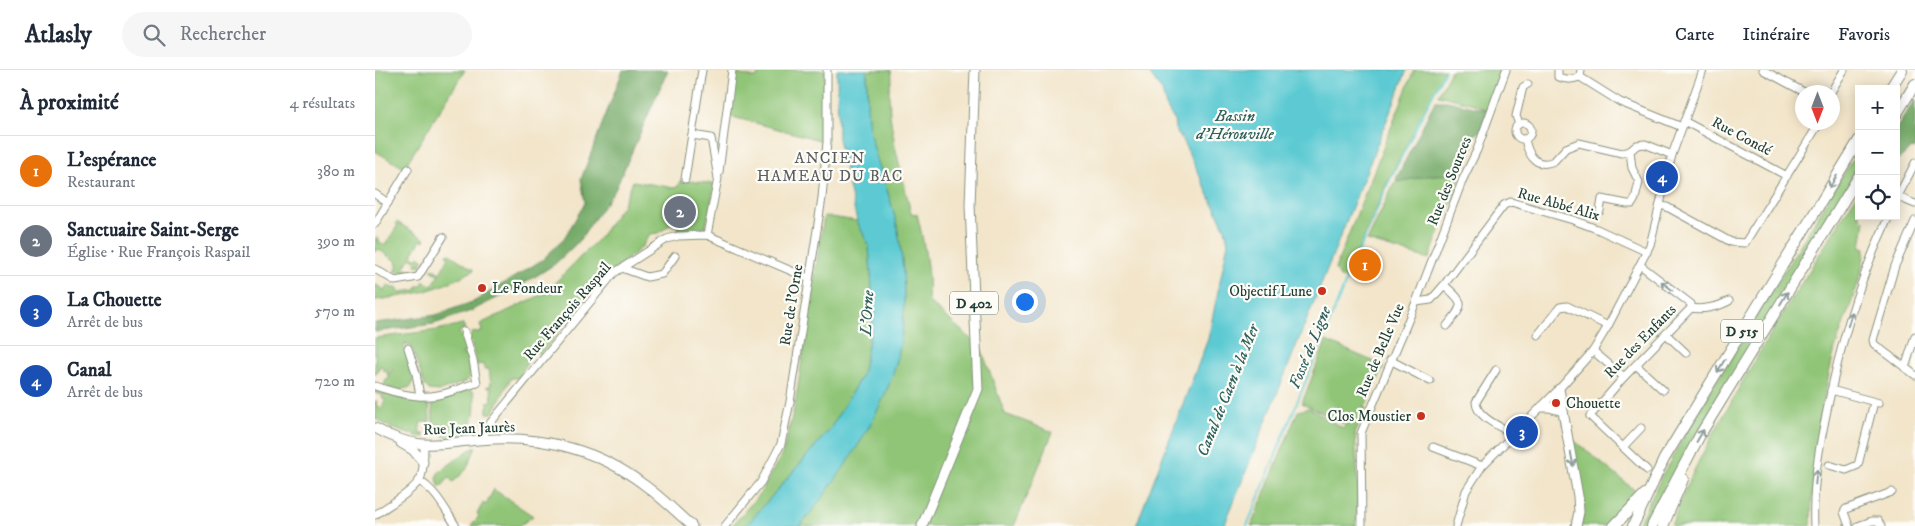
<!DOCTYPE html>
<html lang="fr">
<meta charset="utf-8">
<style>
body{margin:0;font-family:"IM FELL DW Pica",serif;background:#f6f6f7;color:#1f2937}
.controls{position:absolute;right:15px;top:15px;display:grid;overflow:hidden;border-radius:0px;box-shadow:0 2px 12px #0003}
.controls button{width:45px;height:45px;display:grid;place-items:center;padding:0;border:0;border-bottom:1px solid #e0e1e3;background:#fff;color:#1f2937;font:25px sans-serif}
.compass{position:absolute;left:1420px;top:15px;width:45px;height:45px;border-radius:50%;background:#fff;box-shadow:0 2px 12px #0003;rotate:180deg}
.you{position:absolute;left:649px;top:231px;width:18px;height:18px;margin:-12px;border:4px solid #fff;border-radius:50%;background:#1a73e8;box-shadow:0 0 0 8px #1a73e833}
.badge{display:grid;place-items:center;width:32px;height:32px;border-radius:50%;background:#c8321e;color:#fff;font-size:16px;font-weight:700}
.pin{position:absolute;translate:-50% -50%;border:2px solid #fff;box-shadow:0 1px 5px #0006}
.list{margin:0;padding:0;list-style:none}
h2{display:flex;justify-content:space-between;align-items:center;height:65px;margin:0;padding:0 20px;font-size:21px}
h2 small{font-size:16px;font-weight:400;color:#747a83}
.list li{display:grid;grid-template-columns:32px 1fr auto;gap:15px;align-items:center;box-sizing:border-box;height:70px;padding:0 20px;border-top:1px solid #e0e1e3}
.list b{display:block;font-size:19px;white-space:nowrap}
.list p{margin:0;font-size:16px;white-space:nowrap;color:#747a83}
.list em{font-size:16px;font-style:normal;color:#747a83}
.icon{flex:none;width:28px;height:28px;fill:none;stroke:currentColor;stroke-width:2;stroke-linecap:round;stroke-linejoin:round}
.map{position:relative;flex:none;width:1540px;height:456px;overflow:hidden}
header{display:flex;align-items:center;gap:30px;box-sizing:border-box;height:70px;padding:0 25px;background:#fff;border-bottom:1px solid #e0e1e3}
header strong{font-size:24px}
nav{display:flex;gap:28px;margin-inline-start:auto;font-size:18px}
.search{width:350px;height:45px;background:#f6f6f7;display:flex;align-items:center;gap:12px;box-sizing:border-box;padding:0 18px;border-radius:28px;color:#747a83;font-size:19px}
main{display:flex}
aside{flex:1;background:#fff}
.map>svg:first-child{display:block}
</style>
<header>
<strong>Atlasly</strong>
<div class="search"><svg class="icon" aria-label="search" viewBox="0 0 24 24"><circle cx="10" cy="10" r="6"/><path d="M15 15l6 6"/></svg>Rechercher</div>
<nav><a>Carte</a><a>Itinéraire</a><a>Favoris</a></nav>
</header>
<main>
<aside>
<h2>À proximité<small>4 résultats</small></h2>
<ul class="list">
<li><span class="badge" style="background:#e8710a">1</span><div><b>L’espérance</b><p>Restaurant</p></div><em>380 m</em></li>
<li><span class="badge" style="background:#6b7280">2</span><div><b>Sanctuaire Saint-Serge</b><p>Église · Rue François Raspail</p></div><em>390 m</em></li>
<li><span class="badge" style="background:#1a4fb4">3</span><div><b>La Chouette</b><p>Arrêt de bus</p></div><em>570 m</em></li>
<li><span class="badge" style="background:#1a4fb4">4</span><div><b>Canal</b><p>Arrêt de bus</p></div><em>720 m</em></li>
</ul>
</aside>
<div class="map">
<svg width="1540" height="456" viewBox="0 0 1540 456">
<rect width="100%" height="100%" fill="#fdfcf7"/>
<filter id="ink" filterUnits="userSpaceOnUse"><feTurbulence type="fractalNoise" baseFrequency=".02" numOctaves="2"/><feDisplacementMap in="SourceGraphic" scale="10" xChannelSelector="R" yChannelSelector="G"/><feConvolveMatrix kernelMatrix="1 2 1 2 8 2 1 2 1" color-interpolation-filters="sRGB"/></filter>
<filter id="wash" filterUnits="userSpaceOnUse"><feTurbulence type="fractalNoise" baseFrequency=".0096" numOctaves="4" result="noise"/><feDisplacementMap in="SourceGraphic" scale="20" xChannelSelector="R" yChannelSelector="G"/><feGaussianBlur stdDeviation="1.12" result="paint"/><feColorMatrix in="noise" values="0 0 0 0 0 0 0 0 0 0 0 0 0 0 0 0 0 1.4 0 .05"/><feComposite in="paint" operator="in"/></filter>
<g filter="url(#wash)">
<rect width="100%" height="100%" fill="#f2e5ca"/>
<!-- green -->
<g fill="#90c577" stroke="#588156">
<polygon points="1,0 90,0 29,98 0,81"/>
<polygon points="384,0 450,0 448,71 354,46 357,20 360,19 361,4 382,8"/>
<path d="M 492,0 L 516,0 L 517,9 L 514,19 L 515,45 L 520,76 L 536,143 L 542,144 C 549,173 555,201 553,231 L 606,278 L 630,344 L 678,362 L 639,456 L 425,456 C 444,432 460,407 477,381 C 494,354 512,326 521,294 C 533,252 530,194 521,151 C 514,122 502,94 495,64 C 491,44 492,20 492,0 Z"/>
<polygon points="1039,0 1070,0 1012,113 972,209 966,208 960,199"/>
<polygon points="1076,0 1128,0 1112,40 1099,34 1063,25"/>
<polygon points="1484,79 1484,99 1431,184 1273,456 1262,456 1288,404 1318,350"/>
<polygon points="1087,104 1054,189 992,171 1019,114 1022,112 1057,105"/>
<polygon points="306,110 340,114 330,161 304,163 303,156 296,154 284,163 275,164 266,178 229,208 166,284 158,281 144,308 136,308 118,343 112,343 112,336 114,335 112,332 117,331 116,317 111,317 116,315 114,299 109,299 108,294 102,295 95,268 97,263 107,261 105,254 170,223 225,167 247,136 258,111 300,118 305,114"/>
<path d="M 1484,121 L 1484,146 L 1486,146 L 1485,149 L 1490,151 L 1486,177 L 1490,178 C 1487,214 1470,245 1460,279 C 1445,337 1437,396 1436,456 L 1296,456 C 1310,414 1332,374 1354,336 C 1394,263 1440,192 1484,121 Z"/>
<polygon points="449,146 482,151 494,176 499,245 487,305 455,359 371,456 357,456 386,422 408,382 420,335"/>
<polygon points="22,152 50,169 49,171 46,170 37,185 42,189 44,186 49,190 45,196 40,194 42,191 36,188 29,198 39,203 38,204 30,206 29,201 22,202 20,201 23,196 21,194 22,192 3,179 0,182 1,167 5,170 4,172 10,175 23,155 21,154"/>
<path d="M 73,183 L 99,200 C 64,220 40,225 0,230 L 0,214 L 9,220 L 12,215 L 17,218 L 23,218 L 24,222 L 42,220 L 42,216 L 46,216 L 49,211 L 57,216 L 64,205 L 56,200 L 57,198 L 65,203 L 74,187 L 71,185 Z"/>
<path d="M 88,254 L 90,259 L 84,261 L 92,282 L 87,283 L 88,285 L 93,284 C 96,294 99,303 92,311 L 66,321 L 54,320 L 49,314 L 36,274 L 32,275 L 31,272 L 29,277 L 39,306 L 36,317 L 24,320 L 9,316 L 11,309 L 14,309 L 15,306 L 12,305 L 13,302 L 15,303 L 17,299 L 15,298 L 13,302 L 8,300 L 8,297 L 5,296 L 2,303 L 0,303 L 0,268 L 62,260 Z"/>
<polygon points="951,271 1009,296 992,334 990,334 988,337 991,338 980,363 983,417 981,456 876,456 923,341 934,338 968,358 971,355 927,333"/>
<path d="M 94,319 L 99,322 C 101,335 100,353 91,364 L 68,367 L 69,358 L 71,358 L 72,356 L 60,354 L 58,352 L 57,331 Z"/>
<polygon points="0,321 32,329 54,332 55,350 54,352 46,352 44,363 49,364 49,367 40,366 40,364 38,363 37,365 16,358 0,348 0,331 2,331 1,335 7,338 10,329 7,328 8,326 0,323"/>
<polygon points="1196,368 1263,423 1231,456 1206,456 1208,437"/>
<polygon points="101,377 91,400 78,412 74,408 65,418 62,409 63,403 94,380"/>
<polygon points="119,419 121,421 158,446 144,456 96,456 104,446 102,444 108,433 111,435"/>
</g>
<!-- forest -->
<g fill="#74aa68" stroke="#4a744e">
<polygon points="248,0 293,0 240,120 203,172 180,194 144,217 96,241 59,254 0,262 0,253 61,245 100,231 167,190 188,170 210,133 206,109"/>
<polygon points="1540,30 1540,79 1537,78 1524,89 1521,84 1521,59"/>
<polygon points="1060,31 1072,31 1112,40 1105,62 1097,66 1095,72 1098,77 1085,104 1057,105 1022,112 1021,109"/>
</g>
<!-- water -->
<g fill="#5dcad3" stroke="#3e8484">
<path d="M 462,0 L 492,0 C 492,20 491,44 495,64 C 502,94 514,122 521,151 C 530,194 533,251 521,294 C 503,354 463,408 425,456 L 371,456 L 455,359 L 487,305 L 499,245 L 494,176 L 482,151 L 463,69 Z"/>
<polygon points="772,0 1032,0 849,456 761,456 833,269 853,173 850,159 808,71 800,59 799,50 791,36 787,21"/>
</g>
<g fill="none" stroke-linecap="round" stroke-linejoin="round">
<!-- stream -->
<polyline stroke="#5dcad3" stroke-width="2" points="872,456 972,209 1013,114 1070,0"/>
</g>
</g>
<g filter="url(#ink)">
<g fill="none" stroke-linecap="round" stroke-linejoin="round">
<defs>
<g id="minor">
<path d="M 1183,0 L 1183,7 C 1192,10 1196,10 1205,7"/>
<polyline points="1206,0 1205,7 1245,32 1307,57"/>
<polyline points="1388,0 1429,22"/>
<polyline points="1456,22 1469,0"/>
<polyline points="1309,51 1412,106"/>
<circle cx="1148" cy="61" r="8"/>
<polyline points="1144,54 1141,46 1148,17 1153,14"/>
<polyline points="317,65 336,68 343,108 332,165"/>
<path d="M 1150,69 C 1153,85 1161,99 1179,91 L 1191,78 L 1204,73 L 1247,83 L 1255,81 L 1262,75 L 1270,74 L 1297,85"/>
<polyline points="344,102 357,0"/>
<polyline points="310,109 327,0"/>
<polyline points="0,124 13,133"/>
<polyline points="1523,127 1540,134"/>
<polyline points="1521,130 1540,93"/>
<polyline points="1285,135 1292,137 1356,172 1370,173 1445,52"/>
<polyline points="1225,141 1227,129 1252,134 1257,134 1260,129 1264,112 1257,98 1255,81"/>
<polyline points="1540,151 1520,196 1498,270 1499,274 1540,305"/>
<polyline points="0,154 33,99"/>
<polyline points="1265,195 1316,234 1316,238"/>
<polyline points="247,198 272,207 287,204 300,186"/>
<polyline points="0,199 20,211 43,207 68,167"/>
<path d="M 1069,215 C 1091,234 1089,234 1072,256"/>
<polyline points="1041,232 1056,230 1069,215 1129,135 1136,132 1198,150 1222,159 1272,182"/>
<path d="M 1316,238 C 1328,240 1343,237 1354,231"/>
<polyline points="1291,264 1311,283"/>
<polyline points="1163,265 1185,237 1192,236 1233,256"/>
<polyline points="33,278 41,303 45,326"/>
<polyline points="1218,281 1249,307"/>
<polyline points="1015,290 1055,311"/>
<polyline points="1261,295 1288,320"/>
<polyline points="1530,298 1540,266"/>
<path d="M 1121,300 L 1101,332 C 1101,347 1126,357 1138,364"/>
<path d="M 0,316 C 21,323 42,329 63,325 C 76,323 89,316 102,313 L 98,290 L 89,261"/>
<polyline points="1456,320 1504,333"/>
<polyline points="108,369 112,357 239,203 292,169 303,166 332,165 433,208"/>
<polyline points="1058,377 1107,396"/>
<polyline points="1248,377 1266,358"/>
<polyline points="1454,395 1471,400 1483,395 1499,332"/>
<polyline points="1272,400 1215,346 1249,307 1316,238"/>
<path d="M 44,411 C 60,419 71,441 81,456"/>
<path d="M 0,445 C 12,436 41,420 46,407 C 49,397 49,385 49,375"/>
<polyline points="350,456 386,412 406,374 415,332 447,128 452,72 452,0"/>
<polyline points="987,456 986,363 1041,232 1088,109 1102,80 1131,0"/>
<polyline points="1081,456 1091,421 1107,396 1184,319 1218,281 1233,256 1275,175 1297,85 1328,0"/>
<path d="M 1439,456 C 1437,414 1445,372 1454,331 C 1467,268 1486,205 1514,146"/>
<polyline points="1474,456 1469,442 1471,439 1517,422"/>
<polyline points="1483,456 1497,451 1503,451 1506,456"/>
</g>
<g id="major">
<polyline points="1184,319 1203,426 1204,442 1201,456"/>
<polyline points="1167,337 1174,337 1188,341"/>
<path d="M 0,358 C 48,385 68,371 118,369 C 172,367 225,381 268,414 C 285,426 301,442 317,456"/>
<polyline points="26,373 38,380 48,392"/>
<polyline points="547,456 603,319 595,135 600,0"/>
</g>
<g id="highway">
<polyline points="1515,19 1527,0"/>
<polyline points="1521,45 1540,14"/>
<polyline points="1239,456 1270,424"/>
<polyline points="1258,456 1289,389 1484,70"/>
<polyline points="1277,456 1325,365 1484,106"/>
<polyline points="1288,456 1308,409"/>
</g>
</defs>
<!-- minor casing -->
<use href="#minor" stroke="#88917f" stroke-width="9"/>
<!-- major casing -->
<use href="#major" stroke="#88917f" stroke-width="11"/>
<!-- highway casing -->
<use href="#highway" stroke="#88917f" stroke-width="12"/>
<!-- minor -->
<use href="#minor" stroke="#fff" stroke-width="7"/>
<!-- major -->
<use href="#major" stroke="#fff" stroke-width="9"/>
<!-- highway -->
<use href="#highway" stroke="#fff" stroke-width="10"/>
</g>
<!-- one-way arrows -->
<defs><path id="oneway-shaft" d="M-6 0H5M1.5-3L5.5 0L1.5 3" fill="none" stroke-width="1.6" stroke-linecap="round" stroke-linejoin="round" transform="scale(1.25)"/></defs>
<g stroke="#8f9e9a">
<use href="#oneway-shaft" transform="translate(1458 112) rotate(121)"/>
<use href="#oneway-shaft" transform="translate(1292 216) rotate(-143)"/>
<use href="#oneway-shaft" transform="translate(1409 228) rotate(-59)"/>
<use href="#oneway-shaft" transform="translate(1475 249) rotate(-73)"/>
<use href="#oneway-shaft" transform="translate(1346 296) rotate(121)"/>
<use href="#oneway-shaft" transform="translate(1325 366) rotate(-60)"/>
<use href="#oneway-shaft" transform="translate(1197 389) rotate(80)"/>
<use href="#oneway-shaft" transform="translate(1441 407) rotate(-84)"/>
</g>
</g>
<!-- markers -->
<g fill="#c8321e" stroke="#fdfcf7" stroke-width="2">
<circle cx="107" cy="218" r="5"/>
<circle cx="947" cy="221" r="5"/>
<circle cx="1181" cy="333" r="5"/>
<circle cx="1046" cy="346" r="5"/>
</g>
<g text-anchor="middle" stroke-width="4.5" stroke-linejoin="round" paint-order="stroke">
<!-- shield labels -->
<g fill="#fdfcf7" stroke="#62766e" stroke-width="1">
<rect x="575" y="221.5" width="48" height="23" rx="4"/>
<rect x="1346" y="249.5" width="42" height="23" rx="4"/>
</g>
<g font-size="14" font-weight="bold" fill="#1f3d34">
<text x="599" y="238">D 402</text>
<text x="1367" y="266">D 515</text>
</g>
<!-- street labels -->
<g font-size="15" fill="#1f3d34" stroke="#fdfcf7">
<text transform="translate(1367 66) rotate(28)" y="5">Rue Condé</text>
<text transform="translate(1074 111) rotate(-68)" y="5">Rue des Sources</text>
<text transform="translate(1184 134) rotate(16)" y="5">Rue Abbé Alix</text>
<text transform="translate(416 235) rotate(-81)" y="5">Rue de l'Orne</text>
<text transform="translate(192 241) rotate(-49)" y="5">Rue François Raspail</text>
<text transform="translate(1265 271) rotate(-46)" y="5">Rue des Enfants</text>
<text transform="translate(1005 280) rotate(-67)" y="5">Rue de Belle Vue</text>
<text transform="translate(94 358) rotate(-2)" y="5">Rue Jean Jaurès</text>
</g>
<!-- poi labels -->
<g font-size="15" fill="#1f3d34" stroke="#fdfcf7" text-anchor="start">
<text x="117" y="223">Le Fondeur</text>
<text x="937" y="226" text-anchor="end">Objectif Lune</text>
<text x="1191" y="338">Chouette</text>
<text x="1036" y="351" text-anchor="end">Clos Moustier</text>
</g>
<!-- water labels -->
<g font-size="16" font-style="italic" fill="#2e605c" stroke="#fdfcf7">
<text x="860" y="51">Bassin<tspan x="860" dy="18">d'Hérouville</tspan></text>
<text transform="translate(491 243) rotate(-87)" y="6">L'Orne</text>
<text transform="translate(934 277) rotate(-68)" y="6">Fossé de Ligne</text>
<text transform="translate(852 320) rotate(-68)" y="6">Canal de Caen à la Mer</text>
</g>
<!-- neighbourhood labels -->
<g font-size="16" letter-spacing="1" fill="#5a5e60" stroke="#fdfcf7">
<text x="455" y="93">ANCIEN<tspan x="455" dy="18">HAMEAU DU BAC</tspan></text>
</g>
</g>
</svg>
<div class="controls">
<button>+</button>
<button>−</button>
<button><svg class="icon" aria-label="locate" viewBox="0 0 24 24"><circle cx="12" cy="12" r="6"/><path d="M12 2v4M12 18v4M2 12h4M18 12h4"/></svg></button>
</div>
<svg class="compass" viewBox="-18 -18 36 36"><path d="M0-13l5 13h-10z" fill="#e53935"/><path d="M0 13l5-13h-10z" fill="#747a83"/></svg>
<div class="you"></div>
<div class="pin badge" style="left:990px;top:195px;background:#e8710a">1</div>
<div class="pin badge" style="left:305px;top:142px;background:#6b7280">2</div>
<div class="pin badge" style="left:1147px;top:362px;background:#1a4fb4">3</div>
<div class="pin badge" style="left:1287px;top:107px;background:#1a4fb4">4</div>
</div>
</main>
